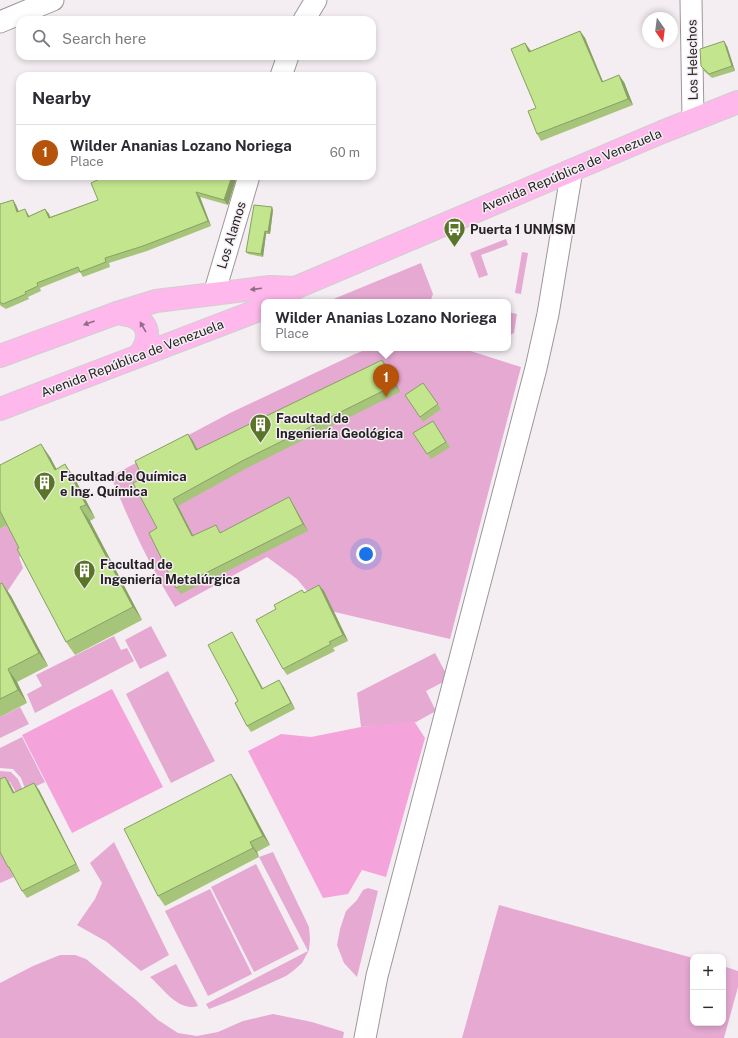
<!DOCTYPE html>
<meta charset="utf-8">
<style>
body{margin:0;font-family:"Public Sans",sans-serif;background:#f2f2f3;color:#2b2b33}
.controls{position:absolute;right:12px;bottom:12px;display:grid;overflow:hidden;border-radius:8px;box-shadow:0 2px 6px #0003}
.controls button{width:36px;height:36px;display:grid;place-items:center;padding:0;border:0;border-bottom:1px solid #e1e1e2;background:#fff;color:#2b2b33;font:20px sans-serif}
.compass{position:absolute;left:642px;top:12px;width:36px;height:36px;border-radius:50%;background:#fff;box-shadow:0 2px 6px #0003;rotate:166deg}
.you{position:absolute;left:366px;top:554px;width:14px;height:14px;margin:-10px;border:3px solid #fff;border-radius:50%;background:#1a73e8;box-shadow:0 0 0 6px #1a73e833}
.badge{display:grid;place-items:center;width:26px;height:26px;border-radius:50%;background:#b45309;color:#fff;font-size:13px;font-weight:700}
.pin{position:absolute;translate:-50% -33px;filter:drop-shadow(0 1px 2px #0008)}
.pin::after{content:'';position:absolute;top:21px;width:14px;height:12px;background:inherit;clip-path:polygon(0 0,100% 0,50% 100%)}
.popup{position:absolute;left:261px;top:299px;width:250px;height:52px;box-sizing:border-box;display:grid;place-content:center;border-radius:8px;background:#fff;filter:drop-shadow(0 1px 3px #0005);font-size:13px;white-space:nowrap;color:#7c7c81}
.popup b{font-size:15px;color:#2b2b33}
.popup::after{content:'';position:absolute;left:50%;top:100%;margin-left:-8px;border:8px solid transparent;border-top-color:#fff}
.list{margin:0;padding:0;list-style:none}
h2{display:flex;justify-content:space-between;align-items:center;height:52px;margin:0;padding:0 16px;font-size:17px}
h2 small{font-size:13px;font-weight:400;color:#7c7c81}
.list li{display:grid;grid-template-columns:26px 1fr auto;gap:12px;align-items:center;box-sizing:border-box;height:56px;padding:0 16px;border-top:1px solid #e1e1e2}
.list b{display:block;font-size:15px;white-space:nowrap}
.list p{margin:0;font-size:13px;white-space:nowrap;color:#7c7c81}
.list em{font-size:13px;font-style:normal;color:#7c7c81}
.icon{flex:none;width:22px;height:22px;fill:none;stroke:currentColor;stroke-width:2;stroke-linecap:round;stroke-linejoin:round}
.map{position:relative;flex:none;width:738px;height:1038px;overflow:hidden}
.search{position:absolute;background:#fff;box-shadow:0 2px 6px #0003;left:16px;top:16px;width:360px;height:44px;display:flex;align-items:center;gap:10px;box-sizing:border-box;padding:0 14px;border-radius:12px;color:#7c7c81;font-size:15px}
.panel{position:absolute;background:#fff;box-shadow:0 2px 6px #0003;left:16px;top:72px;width:360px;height:108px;border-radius:12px}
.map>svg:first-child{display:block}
</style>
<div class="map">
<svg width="738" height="1038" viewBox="0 0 738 1038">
<rect width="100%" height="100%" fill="#f4eef2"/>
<!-- green -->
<g fill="#e5a9d2">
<polygon points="506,239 508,245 481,255 488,275 479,278 470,253"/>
<polygon points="522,252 528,253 521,294 515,293"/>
<polygon points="421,263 433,294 430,302 332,302 331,300"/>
<polygon points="508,312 517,314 514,333 508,336"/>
<path d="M 370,348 L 461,348 L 521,367 L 450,639 L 322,609 L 297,579 L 267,557 L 175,607 C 151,568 130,524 113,481 L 117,473 L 230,413 L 355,354 Z"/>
<polygon points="9,524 25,554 19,557 23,568 5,595 0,597 0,529"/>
<polygon points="151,626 167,656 140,669 125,640"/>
<polygon points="114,636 121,650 127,648 134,661 35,713 27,694 42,686 36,675"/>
<polygon points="435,653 449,679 426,691 436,711 416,722 361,727 357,693"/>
<polygon points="168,671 215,761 171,783 126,694"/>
<polygon points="20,707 29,724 0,738 0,717"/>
<polygon points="22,737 45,782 26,791 21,778 13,769 0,768 0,748"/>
<polygon points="0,771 11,772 18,779 25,795 19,798 10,782 7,782 0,785"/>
<polygon points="114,842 169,955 141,971 107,942 77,925 95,899 102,883 90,863"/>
<polygon points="0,850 14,877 0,883"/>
<polygon points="273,852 309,927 310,939 309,950 302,963 293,971 286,976 235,999 209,1009 206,1004 308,951 259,857"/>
<polygon points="256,864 299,949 254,972 211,887"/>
<polygon points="368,888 378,891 357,977 344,963 337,945 340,929 346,911 357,900 363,890"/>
<polygon points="210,889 252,974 208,996 165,911"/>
<polygon points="499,905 693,958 693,1023 723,1023 723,966 738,971 738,987 724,1038 462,1038"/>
<polygon points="60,955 75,955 86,959 136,1000 158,1020 178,1033 197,1036 218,1032 243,1021 273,1014 312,1022 344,1032 343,1038 0,1038 0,983 33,966"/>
<path d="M 176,964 L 198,1006 C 178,1012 163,988 150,977 Z"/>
</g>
<!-- forest -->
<g fill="#f4a3db">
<polygon points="112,689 163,787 72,833 22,735"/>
<polygon points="414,721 425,738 386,877 362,870 348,894 323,898 248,751 281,734 311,737 361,727"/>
</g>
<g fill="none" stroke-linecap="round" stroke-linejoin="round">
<defs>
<g id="minor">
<polyline points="691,0 693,119"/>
<polyline points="304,20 316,0"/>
<polyline points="0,22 53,0"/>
<polyline points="281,76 288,56"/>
<polyline points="214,294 249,176"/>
<polyline points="365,1038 377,976 536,368 548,314 572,170"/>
</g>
<g id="major">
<polyline points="278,302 295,288 662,132 738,102"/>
<path d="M 117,313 C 123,314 132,315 138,319 C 152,329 148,344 139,355"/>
<polyline points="0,356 117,313 156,301 270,287 295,288"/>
<polyline points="0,409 264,308"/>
</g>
</defs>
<!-- minor casing -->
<use href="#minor" stroke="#9d979b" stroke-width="23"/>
<!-- major casing -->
<use href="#major" stroke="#cfcecf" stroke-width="24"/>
<!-- minor -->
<use href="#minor" stroke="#fff" stroke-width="21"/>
<!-- major -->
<use href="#major" stroke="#ffb8eb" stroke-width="22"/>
</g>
<!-- wall -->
<g fill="#a7c57a">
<polygon points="580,31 585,38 603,82 624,82 633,105 541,141 537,134 536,108 525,43 531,51"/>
<polygon points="727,46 735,71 712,78 704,71 701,66"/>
<polygon points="106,176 237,176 228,205 200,197 211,226 147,251 109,263 110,267 83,277 80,272 40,288 41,291 28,297 29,299 6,309 1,306 0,305 0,204 13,200 16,205 19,212 28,214 29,216 45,209 49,214 50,217 98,200"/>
<polygon points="273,210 270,234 266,234 263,257 248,254 246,252"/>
<polygon points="387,366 400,392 247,468 178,506 193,536 221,532 293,504 308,531 181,594 176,588 157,528 143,478 193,441 197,450"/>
<polygon points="423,383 441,409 423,422 405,395"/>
<polygon points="433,421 450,447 431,459 413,433"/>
<polygon points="50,457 56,469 74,477 95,518 90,521 142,620 75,655 66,642 7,525 0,529 0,465"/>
<polygon points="2,583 11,596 48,666 17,682 27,703 0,717 0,584"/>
<polygon points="319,585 324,591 348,641 333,648 335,651 287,675 283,669 276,609 302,590 304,593"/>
<polygon points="236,639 263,688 283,686 295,709 251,732 247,726 238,701"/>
<polygon points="5,777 10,784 14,793 34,783 39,790 80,871 27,898 22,891 13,874 8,867"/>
<polygon points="237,783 270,845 257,852 259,857 165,906 158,896"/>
</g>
<!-- shaded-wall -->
<g fill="#88a063">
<polygon points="580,31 585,38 606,89 602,82"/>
<polygon points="724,41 727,46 735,71 732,66"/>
<polygon points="525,43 530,50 534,59 529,52"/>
<polygon points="619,75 624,82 633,105 628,99"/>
<polygon points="232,176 237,176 228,205 224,200"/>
<polygon points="196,192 200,197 211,226 208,221"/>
<polygon points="13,200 16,205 21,217 17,212"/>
<polygon points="272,207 273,210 270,234 268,232"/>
<polygon points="25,209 28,214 31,222 28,217"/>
<polygon points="45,209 49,214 52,223 49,218"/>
<polygon points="265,231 266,234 263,257 261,254"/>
<polygon points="382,360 387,366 400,392 395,385"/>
<polygon points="188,434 193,441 201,457 196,450"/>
<polygon points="41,444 50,457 64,483 55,470"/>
<polygon points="65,464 74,477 95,518 86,505"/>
<polygon points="289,497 293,504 308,531 303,524"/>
<polygon points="173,499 178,506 197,543 192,536"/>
<polygon points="80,507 90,521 142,620 133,607"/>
<polygon points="2,583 11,596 48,666 39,653"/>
<polygon points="319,585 324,591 348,641 343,635"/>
<polygon points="232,632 236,639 266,695 262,689"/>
<polygon points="8,669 17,682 27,703 18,690"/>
<polygon points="279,680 283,686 295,709 291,703"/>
<polygon points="231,774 237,783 270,845 263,836"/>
<polygon points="5,777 10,784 18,800 13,793"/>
<polygon points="34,783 39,790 80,871 76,864"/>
<polygon points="250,842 257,852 259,857 253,848"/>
</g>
<!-- building -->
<g fill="#c2e58e" stroke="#88a063">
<polygon points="580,31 602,82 619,75 628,99 537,134 528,111 536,108 511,49 525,43 529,52"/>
<polygon points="724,41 732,66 709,74 701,66 700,49"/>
<polygon points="106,176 232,176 224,200 196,192 208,221 143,246 105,258 106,262 80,272 78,267 37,283 38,286 25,292 26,294 3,304 0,302 0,204 13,200 17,212 25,209 28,217 45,209 49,218 98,200 91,183"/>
<polygon points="254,205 272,207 268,232 265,231 261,254 246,252"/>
<polygon points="382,360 395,385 242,461 173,499 192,536 216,525 220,533 289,497 303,524 176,588 149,533 157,528 133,483 143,478 135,461 188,434 196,450"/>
<polygon points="423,383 438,404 420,417 405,395"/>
<polygon points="433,421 446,442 427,454 413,433"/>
<polygon points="41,444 55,470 65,464 86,505 80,507 133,607 66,642 17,549 19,548 0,511 0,465"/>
<polygon points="2,583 39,653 8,669 18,690 0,699 0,584"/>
<polygon points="319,585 343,635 329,642 331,644 283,669 256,620 276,609 274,605 302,590 304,593"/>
<polygon points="232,632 262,689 279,680 291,703 247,726 235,703 238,701 208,645"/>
<polygon points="231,774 263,836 250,842 253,848 158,896 124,829"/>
<polygon points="5,777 13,793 34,783 76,864 22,891 9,867 8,867 0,852 0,779"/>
</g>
<!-- one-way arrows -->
<defs><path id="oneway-solid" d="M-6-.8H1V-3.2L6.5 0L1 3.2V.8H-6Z"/></defs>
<g fill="#926c87">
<use href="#oneway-solid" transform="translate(256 289) rotate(173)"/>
<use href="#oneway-solid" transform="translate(89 323) rotate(160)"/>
<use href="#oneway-solid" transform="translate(143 327) rotate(-120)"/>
</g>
<!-- icons -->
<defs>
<symbol id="bus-pin" viewBox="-11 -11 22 30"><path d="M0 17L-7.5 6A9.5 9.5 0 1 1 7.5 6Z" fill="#5a7529" stroke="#f4eef2"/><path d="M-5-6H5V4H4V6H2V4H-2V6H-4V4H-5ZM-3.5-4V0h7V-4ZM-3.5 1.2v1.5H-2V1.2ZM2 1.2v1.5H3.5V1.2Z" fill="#fff"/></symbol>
<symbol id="building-pin" viewBox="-11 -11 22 30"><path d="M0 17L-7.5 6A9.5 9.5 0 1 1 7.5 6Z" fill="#5a7529" stroke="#f4eef2"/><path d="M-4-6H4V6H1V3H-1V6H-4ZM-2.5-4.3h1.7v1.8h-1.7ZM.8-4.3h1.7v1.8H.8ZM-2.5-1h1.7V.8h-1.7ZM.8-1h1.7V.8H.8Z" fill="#fff"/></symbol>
</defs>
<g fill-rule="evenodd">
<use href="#bus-pin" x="442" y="216" width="25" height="34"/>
<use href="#building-pin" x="248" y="412" width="25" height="34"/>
<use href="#building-pin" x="32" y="470" width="25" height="34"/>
<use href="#building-pin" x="72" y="558" width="25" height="34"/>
</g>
<g text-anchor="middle" stroke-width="3" stroke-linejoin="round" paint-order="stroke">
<!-- street labels -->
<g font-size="13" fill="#242123" stroke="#f4eef2">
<text transform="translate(692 60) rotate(-91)" y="5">Los Helechos</text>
<text transform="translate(571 170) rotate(-23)" y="5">Avenida República de Venezuela</text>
<text transform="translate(231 235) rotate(-73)" y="5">Los Alamos</text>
<text transform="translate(132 358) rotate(-21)" y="5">Avenida República de Venezuela</text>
</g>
<!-- poi labels -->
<g font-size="13" font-weight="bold" fill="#242123" stroke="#f4eef2" text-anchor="start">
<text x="470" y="234">Puerta 1 UNMSM</text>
<text x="276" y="423">Facultad de<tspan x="276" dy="15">Ingeniería Geológica</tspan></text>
<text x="60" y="481">Facultad de Química<tspan x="60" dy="15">e Ing. Química</tspan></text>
<text x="100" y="569">Facultad de<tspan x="100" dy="15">Ingeniería Metalúrgica</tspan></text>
</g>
</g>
</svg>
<div class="controls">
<button>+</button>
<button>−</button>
</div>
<svg class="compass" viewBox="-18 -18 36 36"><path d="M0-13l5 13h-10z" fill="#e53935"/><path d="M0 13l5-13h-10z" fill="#7c7c81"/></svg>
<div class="you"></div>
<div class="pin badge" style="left:386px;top:397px">1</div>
<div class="popup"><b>Wilder Ananias Lozano Noriega</b>Place</div>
<div class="search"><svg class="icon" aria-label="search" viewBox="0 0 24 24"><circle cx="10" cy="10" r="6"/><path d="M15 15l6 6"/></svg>Search here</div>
<section class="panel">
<h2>Nearby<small></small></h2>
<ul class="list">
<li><span class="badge">1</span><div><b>Wilder Ananias Lozano Noriega</b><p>Place</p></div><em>60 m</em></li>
</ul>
</section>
</div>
